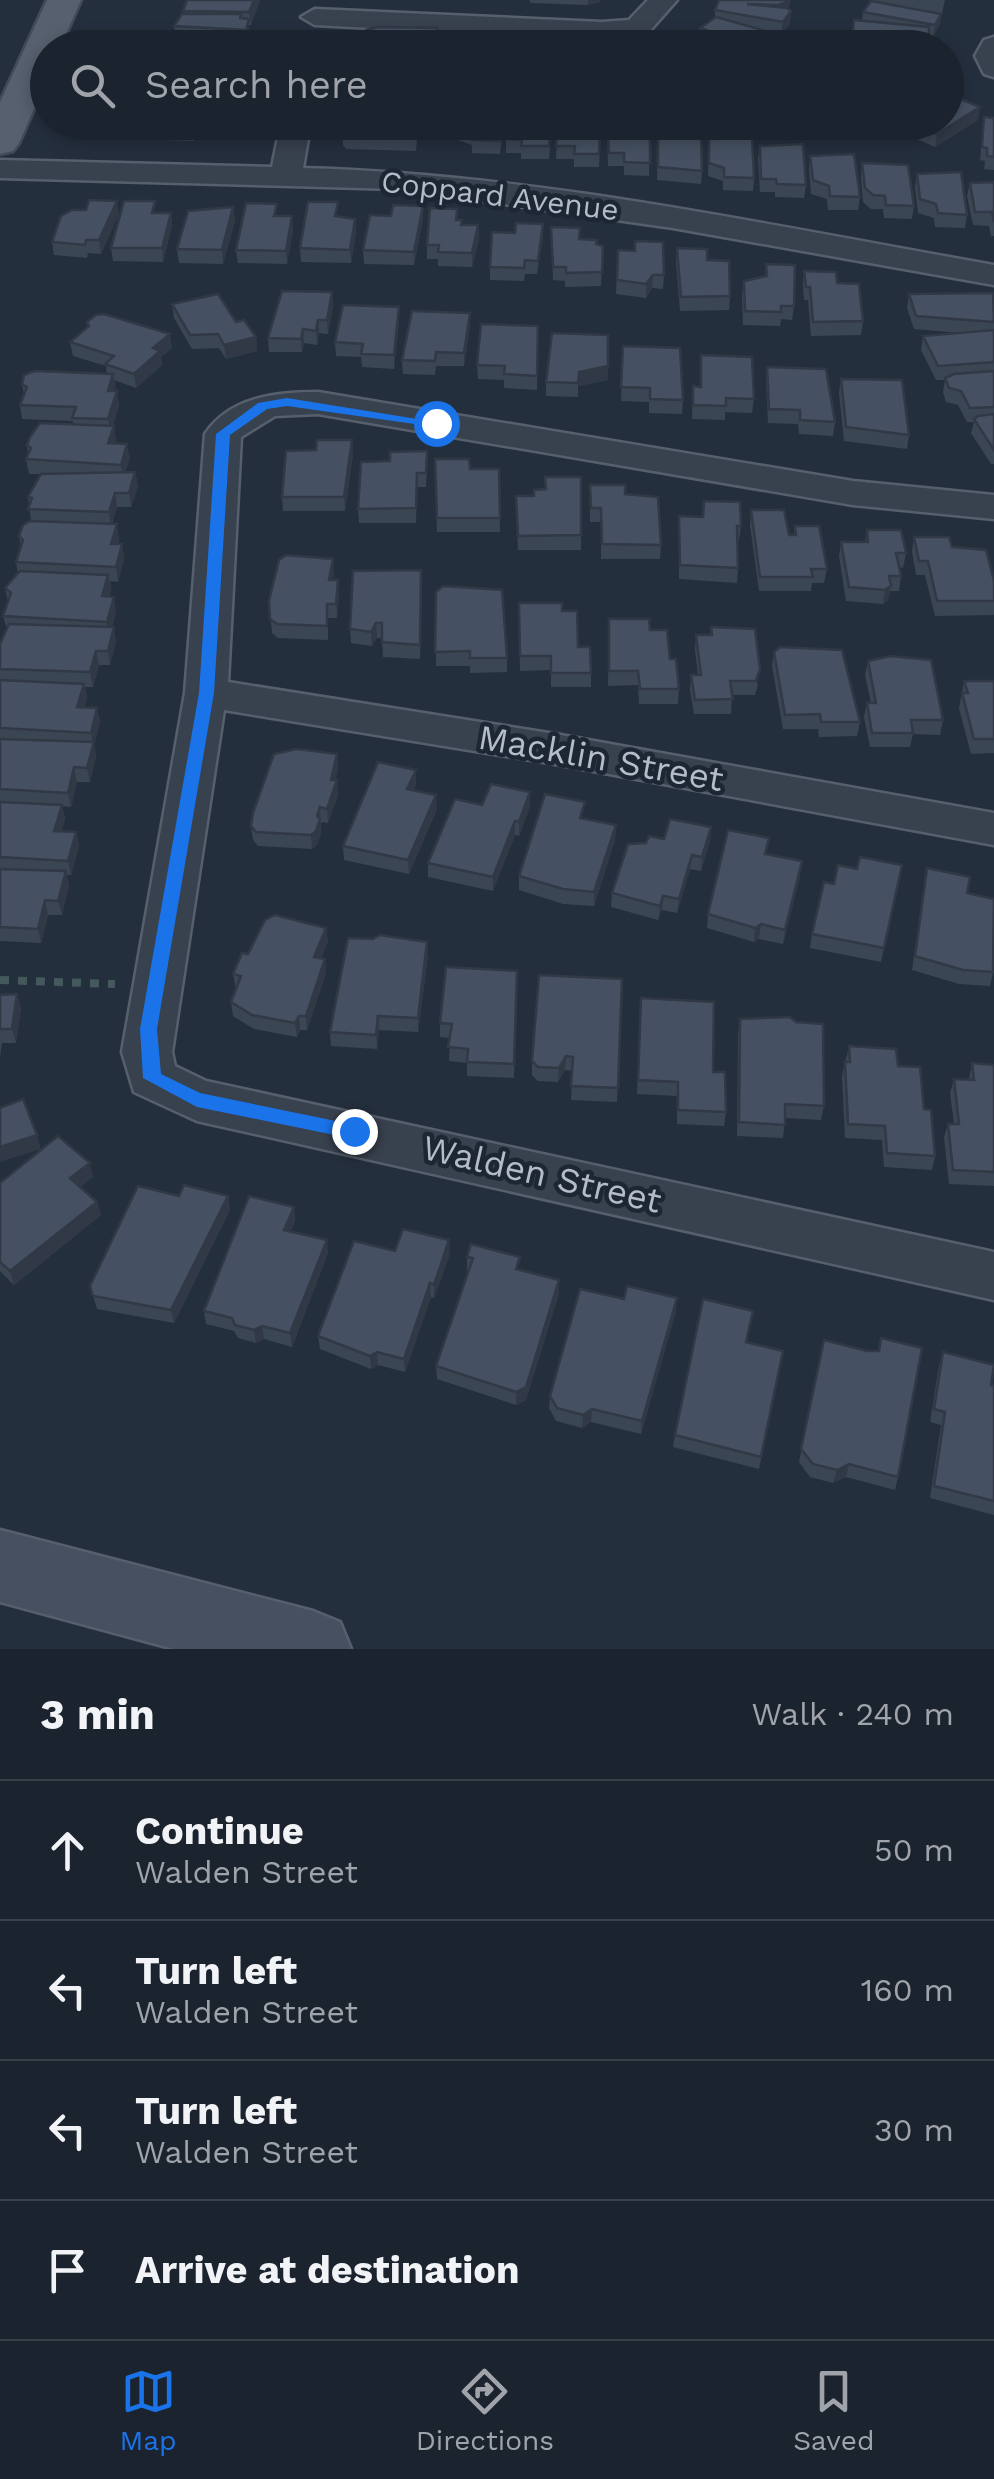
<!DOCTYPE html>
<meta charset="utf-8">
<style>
body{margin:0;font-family:"Work Sans",sans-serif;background:#242b36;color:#f1f3f6}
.stop{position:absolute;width:30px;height:30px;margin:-22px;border:8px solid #1a73e8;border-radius:50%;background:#fff}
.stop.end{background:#1a73e8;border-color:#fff;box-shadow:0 2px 10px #0008}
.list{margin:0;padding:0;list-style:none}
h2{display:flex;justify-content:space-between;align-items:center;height:130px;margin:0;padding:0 40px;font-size:42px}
h2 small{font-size:32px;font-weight:400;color:#a0a4aa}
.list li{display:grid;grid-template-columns:65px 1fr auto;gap:30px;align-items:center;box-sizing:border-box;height:140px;padding:0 40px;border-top:2px solid #39404a}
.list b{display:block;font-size:38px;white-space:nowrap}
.list p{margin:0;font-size:32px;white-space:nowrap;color:#a0a4aa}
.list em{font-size:32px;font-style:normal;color:#a0a4aa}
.icon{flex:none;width:55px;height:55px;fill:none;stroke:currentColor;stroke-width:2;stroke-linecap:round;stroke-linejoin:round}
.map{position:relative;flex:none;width:994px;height:1649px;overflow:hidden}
.search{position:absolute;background:#1b232e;box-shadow:0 5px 15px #0003;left:30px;right:30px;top:30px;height:110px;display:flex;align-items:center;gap:25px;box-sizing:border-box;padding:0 35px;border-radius:55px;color:#a0a4aa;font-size:38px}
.sheet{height:690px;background:#1b232e}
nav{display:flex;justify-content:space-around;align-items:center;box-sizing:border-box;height:140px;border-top:2px solid #39404a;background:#1b232e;font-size:28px;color:#a0a4aa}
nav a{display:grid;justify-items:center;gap:5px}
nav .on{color:#1a73e8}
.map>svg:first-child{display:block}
</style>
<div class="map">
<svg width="994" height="1649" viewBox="0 0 994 1649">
<rect width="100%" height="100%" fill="#242f3e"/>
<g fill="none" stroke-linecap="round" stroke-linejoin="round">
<defs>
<g id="minor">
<polygon points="648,0 677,0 647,34 602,40 315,25 301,17 315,9 602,22 629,20"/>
<polygon points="994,37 994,77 984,74 975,56 984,40"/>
<path d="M 281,122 L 311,122 L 303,168 C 535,174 766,225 994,265 L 994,285 L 673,228 L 397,189 L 0,178 L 0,160 L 272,167 Z"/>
<path d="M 318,392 L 853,481 L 994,495 L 994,519 L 853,505 L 318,414 L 275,416 L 241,437 L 228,682 L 555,734 L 994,813 L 994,845 L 555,764 L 224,710 L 172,1052 L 175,1066 L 206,1081 L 994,1252 L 994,1300 L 197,1121 L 134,1092 L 122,1052 L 185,693 L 205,434 C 230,397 276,392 318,392 Z"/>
</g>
<polygon id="secondary" points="0,1530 313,1611 340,1622 351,1649 174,1649 0,1602"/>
<polygon id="primary" points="47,0 81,0 60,48 48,48 48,77 19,143 13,151 0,154 0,102"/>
</defs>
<!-- minor casing -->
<use href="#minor" stroke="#565f6c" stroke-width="5"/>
<!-- secondary casing -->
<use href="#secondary" stroke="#565f6c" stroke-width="5"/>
<!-- primary casing -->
<use href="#primary" stroke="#414a57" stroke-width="5"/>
<!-- path -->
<polyline stroke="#44595c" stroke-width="8" stroke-dasharray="9 9" stroke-linecap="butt" points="0,980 115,984"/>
<!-- minor -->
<use href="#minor" fill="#38414e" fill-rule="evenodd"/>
<!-- secondary -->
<use href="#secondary" fill="#465061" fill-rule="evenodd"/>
<!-- primary -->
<use href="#primary" fill="#56606e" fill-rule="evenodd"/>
</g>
<!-- wall -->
<g fill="#3b4654">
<polygon points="187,0 260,0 251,25 249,25 249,48 163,48 168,31 175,31 174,26 184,14"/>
<polygon points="529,0 600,0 600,2 587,5 531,3"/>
<polygon points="719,0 791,0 788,9 791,11 790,24 781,34 771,33 780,35 779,48 687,48 687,39 699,34 700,28 715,18 715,10"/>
<polygon points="871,0 945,0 939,26 933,37 928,36 926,48 852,43 854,20 862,21 863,12"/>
<polygon points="437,41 436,48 363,48 363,42"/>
<polygon points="984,117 994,118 994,170 984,169 985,161 980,160"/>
<polygon points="978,120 935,147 908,135 910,122"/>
<polygon points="135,122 216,122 216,125 212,137 196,136 194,141 136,139"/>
<polygon points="423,122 423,128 418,130 416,151 346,149 343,145 342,132"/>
<polygon points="459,122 504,122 500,154 472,153 472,145 458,140"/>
<polygon points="552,122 549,159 521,159 521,153 506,153 506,139"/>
<polygon points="558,122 601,122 599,167 574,167 574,159 556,159"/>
<polygon points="865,122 895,122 875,129"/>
<polygon points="607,125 650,125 649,176 624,175 624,166 608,166"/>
<polygon points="658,130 702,171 701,184 657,180"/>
<polygon points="709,139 754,178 753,191 723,190 723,181 708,176"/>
<polygon points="760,146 806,185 804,198 775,197 775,192 760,192 758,159"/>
<polygon points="810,156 860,197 858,210 828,210 827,199 811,194 809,169"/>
<polygon points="862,163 914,206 912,219 884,218 883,209 871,209 863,202 861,177"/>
<polygon points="917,174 967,215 965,228 935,227 934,218 918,213 915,187"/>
<polygon points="994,182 994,236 991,236 989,226 973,225 967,196 970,183"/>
<polygon points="233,207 235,221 223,264 179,263 177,249"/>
<polygon points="156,213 171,213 172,226 163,262 113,261 111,248"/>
<polygon points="119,214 101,254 88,253 87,258 54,255 52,242"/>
<polygon points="278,216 293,230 287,264 238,263 236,250"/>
<polygon points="391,216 423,219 414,265 364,264 363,250"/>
<polygon points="339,217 355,219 356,233 351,263 301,262 300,248"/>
<polygon points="457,220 462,225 478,225 479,239 472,267 438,266 438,259 427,259 427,245"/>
<polygon points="551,227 579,239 597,240 597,244 603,246 601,286 565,287 565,281 553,280"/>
<polygon points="543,237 537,274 525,274 524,281 490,280 490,267"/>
<polygon points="677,248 707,260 730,296 729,310 680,311 676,262"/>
<polygon points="618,250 664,275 663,289 652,288 646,298 616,294"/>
<polygon points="766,264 794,306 792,320 781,319 780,326 743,325 742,295 744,281 765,276"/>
<polygon points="804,271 837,283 863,321 861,335 811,336 808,300 804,300 803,285"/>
<polygon points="332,292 333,306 328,334 319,333 317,345 304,343 302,352 269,352 268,338"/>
<polygon points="909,294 994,294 994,464 991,464 971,433 974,422 967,422 958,405 946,402 943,392 945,380 936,380 921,350 923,336 960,333 914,329 907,308"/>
<polygon points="172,304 236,322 256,337 257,351 226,359 219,348 192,349 174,318"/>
<polygon points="399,307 399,321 394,369 362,367 361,357 336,356 335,342"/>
<polygon points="87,322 172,348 161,357 162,365 136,388 114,380 115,391 117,391 119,405 113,426 116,440 115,443 130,458 125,473 135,472 138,486 131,507 117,507 112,524 119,538 118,544 122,544 124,559 118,582 110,581 111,589 109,597 116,611 112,627 116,641 110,665 99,665 93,687 85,687 87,698 84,708 97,708 100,722 94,745 96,756 90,782 77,782 71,807 62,806 65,819 61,831 76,832 79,846 71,875 66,875 69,885 62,915 48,915 41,943 0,941 0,644 7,630 3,616 8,601 5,588 18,574 16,562 21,547 19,536 31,521 28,497 41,474 29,474 26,459 28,454 27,445 73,424 73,421 22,419 20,405 24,395 22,384 107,374 106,366 73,356 70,342 88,327"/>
<polygon points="470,326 464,366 436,366 435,375 403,374 402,360"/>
<polygon points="538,326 537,390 504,388 504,380 478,379 477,365"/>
<polygon points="623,346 683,400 682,414 649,413 649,402 621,401"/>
<polygon points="701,355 754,399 752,413 725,412 725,420 692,419 693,386 700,387"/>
<polygon points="767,367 835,422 833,436 799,434 798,424 768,423 766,381"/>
<polygon points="841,379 909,435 907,449 844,441 839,393"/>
<polygon points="608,380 578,386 578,397 546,396 546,382"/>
<polygon points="353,454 345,511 283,511 282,497"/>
<polygon points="435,459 470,469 499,469 500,532 437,532"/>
<polygon points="427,465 426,487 417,487 416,523 359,523 358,509"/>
<polygon points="581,477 581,550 518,550 516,496 534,496 545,489"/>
<polygon points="590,485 625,494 661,545 660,559 601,559 601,522 590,522"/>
<polygon points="704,501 741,526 739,540 737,540 738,568 737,583 679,579 679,516 702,517"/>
<polygon points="751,510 789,535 794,535 795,526 827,569 824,583 812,583 811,591 759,591 750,525"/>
<polygon points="867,530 906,553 903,568 899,567 901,576 899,591 890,591 888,600 883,604 846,601 839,556 841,542 865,542"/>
<polygon points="914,537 994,581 994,615 935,616 925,575 916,575 912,552"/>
<polygon points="333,559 332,580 339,595 337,618 328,618 328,640 278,638 272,633 269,601"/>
<polygon points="422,585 420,659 383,657 382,638 377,638 372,646 351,643 350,629"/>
<polygon points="436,592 507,658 507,672 470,673 470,666 436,666"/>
<polygon points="519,603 562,611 591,673 591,687 551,687 551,670 520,671"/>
<polygon points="609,619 650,630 670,659 679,689 678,704 639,704 638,685 608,686"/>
<polygon points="711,627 758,684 755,695 732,695 731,714 694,714 690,690 691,675 698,675 695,650 696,635 710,635"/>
<polygon points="774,652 860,722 857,736 819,737 818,729 783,729 772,666"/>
<polygon points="868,661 943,720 940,735 913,734 910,747 870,747 864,717 867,703 871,703 865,675"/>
<polygon points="964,681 994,681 994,753 971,754 959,708"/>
<polygon points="337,754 338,769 335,780 337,780 338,795 328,823 322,822 321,824 321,833 317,845 312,849 258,846 253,840 251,826"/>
<polygon points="416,784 414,790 437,809 409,874 344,860 343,846"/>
<polygon points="530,792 530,806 519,836 515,835 493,891 428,877 428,863 482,805"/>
<polygon points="583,819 616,825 615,840 594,906 563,904 519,890 519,876"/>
<polygon points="711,827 710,841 701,871 690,869 677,913 662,910 658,920 611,907 612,893 646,843"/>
<polygon points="767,854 800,876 783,944 759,939 754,942 707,928 708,914"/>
<polygon points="902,865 881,962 810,948 812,934 834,884"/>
<polygon points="927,868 967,893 994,968 990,986 959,984 912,970"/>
<polygon points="326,928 328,942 321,958 325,959 326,973 307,1030 300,1030 297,1037 254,1029 233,1016 231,1002 236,989 233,974 248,954"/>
<polygon points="428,956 418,1032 379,1030 377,1049 331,1046 330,1032"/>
<polygon points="517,971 514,1078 467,1076 467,1063 449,1061 450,1038 440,1037 440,1023"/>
<polygon points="622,979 617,1102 571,1100 572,1071 565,1070 558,1082 538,1081 532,1075 532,1061"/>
<polygon points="17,994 21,1008 16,1043 2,1043 0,1057 0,995"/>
<polygon points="640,1012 713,1072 726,1112 724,1126 677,1124 677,1096 637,1094"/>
<polygon points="740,1019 824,1106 821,1120 785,1118 783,1138 737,1136 738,1034"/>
<polygon points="849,1046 898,1066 924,1109 935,1156 932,1170 884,1167 882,1140 845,1138 842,1076"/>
<polygon points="972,1063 994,1065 994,1186 949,1184 944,1137 948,1124 954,1124 950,1093 954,1079 969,1079"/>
<polygon points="93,1177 80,1187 97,1202 101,1215 14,1285 0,1271 0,1183"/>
<polygon points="179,1196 228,1196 230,1210 174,1323 97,1309 90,1286"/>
<polygon points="294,1207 295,1221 291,1231 328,1253 292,1347 264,1339 256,1343 238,1338 234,1331 206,1324 204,1311"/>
<polygon points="395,1251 450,1254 434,1298 431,1297 405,1372 378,1365 371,1369 320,1349 318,1336"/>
<polygon points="467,1257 559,1280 559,1293 526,1400 516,1405 437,1379 436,1366 469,1271 467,1270"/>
<polygon points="676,1311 641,1434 591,1422 582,1428 556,1421 549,1408 550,1396"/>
<polygon points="881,1338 898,1477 895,1490 846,1477 833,1483 810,1477 799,1462 824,1340 867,1351 878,1351"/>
<polygon points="747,1342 783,1351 759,1469 673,1447 675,1435"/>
<polygon points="943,1352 994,1386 994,1515 930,1498 941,1425 930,1422 939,1365"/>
</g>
<!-- shaded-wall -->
<g fill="#303945">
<polygon points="254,0 260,0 251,25 249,12"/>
<polygon points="588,0 600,0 600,2 587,5"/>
<polygon points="788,0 791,0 786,15 776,17 778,5"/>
<polygon points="791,11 790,24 781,34 783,22"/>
<polygon points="941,14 939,26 933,37 935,25"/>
<polygon points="249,19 249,48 237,48 246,39 246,30"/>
<polygon points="929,33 926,48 911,48 912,41"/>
<polygon points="780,35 779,48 761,48"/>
<polygon points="980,107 978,120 935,147 937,134"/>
<polygon points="211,122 216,122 216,125 212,137"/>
<polygon points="418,122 423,122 423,128 418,130"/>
<polygon points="876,122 895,122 875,129"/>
<polygon points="117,201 119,214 101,254 99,240"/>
<polygon points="423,206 423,219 414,265 414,252"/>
<polygon points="233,207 235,221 223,264 222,250"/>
<polygon points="171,213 172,226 163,262 162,248"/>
<polygon points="292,216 293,230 287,264 286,251"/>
<polygon points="355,219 356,233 351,263 350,250"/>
<polygon points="543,224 543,237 537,274 538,261"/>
<polygon points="478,225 479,239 472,267 472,253"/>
<polygon points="653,275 652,288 646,298 646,284"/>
<polygon points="332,292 333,306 328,334 327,320"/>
<polygon points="399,307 399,321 394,369 394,355"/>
<polygon points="470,313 470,326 464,366 464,353"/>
<polygon points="318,320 319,333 317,345 316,331"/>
<polygon points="303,329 304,343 302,352 301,339"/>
<polygon points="170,334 172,348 161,357 162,365 136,388 134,374 153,348"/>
<polygon points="256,337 257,351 226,359 224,345"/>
<polygon points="608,366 608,380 578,386 579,372"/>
<polygon points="113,374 116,388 110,405 108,391"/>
<polygon points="117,391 119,405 111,433 108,419"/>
<polygon points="114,426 116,440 111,457 108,443"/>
<polygon points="352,440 353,454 345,511 344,497"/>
<polygon points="127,444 130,458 123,479 121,465"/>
<polygon points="135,472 138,486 131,507 129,493"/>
<polygon points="115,493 117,507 111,526 109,512"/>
<polygon points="117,524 119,538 113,558 111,544"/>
<polygon points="122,544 124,559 118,582 116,567"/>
<polygon points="333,559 334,573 330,594 329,580"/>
<polygon points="108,575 111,589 104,611 102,596"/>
<polygon points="338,580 339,595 337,618 336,604"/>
<polygon points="891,586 888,600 883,604 885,590"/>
<polygon points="114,597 116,611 109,636 107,622"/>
<polygon points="376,623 377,638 372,646 371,632"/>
<polygon points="114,627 116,641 110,665 108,651"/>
<polygon points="96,651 99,665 93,687 90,672"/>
<polygon points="84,684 87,698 80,722 77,707"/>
<polygon points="97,708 100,722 94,745 96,756 90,782 87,768 93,745 91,733"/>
<polygon points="337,754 338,769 332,794 331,780"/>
<polygon points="74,767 77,782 71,807 68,793"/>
<polygon points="416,770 416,784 408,803 407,789"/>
<polygon points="337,780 338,795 328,823 327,809"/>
<polygon points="530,792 530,806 519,836 519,822"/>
<polygon points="436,795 437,809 409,874 408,860"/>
<polygon points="62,805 65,819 58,846 54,831"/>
<polygon points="320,807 321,833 317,845 312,849 311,835"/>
<polygon points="515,821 515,835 493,891 493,877"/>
<polygon points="616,825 615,840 594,906 594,892"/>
<polygon points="711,827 710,841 701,871 702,857"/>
<polygon points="76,832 79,846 71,875 68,861"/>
<polygon points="692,855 690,869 677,913 679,899"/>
<polygon points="802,861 800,876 783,944 785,930"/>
<polygon points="66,871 69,885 62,915 58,901"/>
<polygon points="663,896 662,910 658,920 660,906"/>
<polygon points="45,900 48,915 41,943 38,929"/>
<polygon points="761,924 759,939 754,942 755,928"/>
<polygon points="326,928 328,942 316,972 314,957"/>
<polygon points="427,942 428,956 418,1032 418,1018"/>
<polygon points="325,959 326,973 307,1030 306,1016"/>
<polygon points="17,994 21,1008 16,1043 12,1029"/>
<polygon points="299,1016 300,1030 297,1037 295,1023"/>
<polygon points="378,1016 379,1030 377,1049 376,1035"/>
<polygon points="566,1056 565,1070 558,1082 559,1068"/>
<polygon points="37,1135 41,1149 0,1162 0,1147"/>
<polygon points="90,1163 93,1177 74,1192 70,1178"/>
<polygon points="228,1196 230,1210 174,1323 171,1310"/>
<polygon points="97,1202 101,1215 14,1285 10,1271"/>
<polygon points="294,1207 295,1221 286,1243 284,1230"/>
<polygon points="327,1240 328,1253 292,1347 290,1333"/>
<polygon points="449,1240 450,1254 434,1298 434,1285"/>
<polygon points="559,1280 559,1293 526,1400 516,1405 516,1392"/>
<polygon points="430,1283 431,1297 405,1372 404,1359"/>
<polygon points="677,1298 676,1311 641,1434 642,1421"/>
<polygon points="262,1326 264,1339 256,1343 254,1330"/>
<polygon points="377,1352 378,1365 371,1369 370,1356"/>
<polygon points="592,1409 591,1422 582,1428 583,1415"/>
<polygon points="849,1464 846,1477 833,1483 837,1470"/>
</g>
<!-- building -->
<g fill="#455162" stroke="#303945" stroke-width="2.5">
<polygon points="187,0 254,0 249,12 183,11"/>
<polygon points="719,0 788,0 787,2 778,5 747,4 787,8 791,11 783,22 715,10"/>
<polygon points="871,1 941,14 935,25 863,12"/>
<polygon points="182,14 241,14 240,18 249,19 246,30 174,26"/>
<polygon points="716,17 780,35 760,48 700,28"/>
<polygon points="854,20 929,27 929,33 927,39 912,41 853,32"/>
<polygon points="378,27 437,28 434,42 363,42 366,30"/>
<polygon points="168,31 248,32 245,44 237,48 163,46"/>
<polygon points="705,31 737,48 696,48 699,44 687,39"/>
<polygon points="485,36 510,36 509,48 471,48 471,42 484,42"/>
<polygon points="525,37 553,38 552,48 515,48 515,45 524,46"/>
<polygon points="558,39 584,39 584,48 556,48"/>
<polygon points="661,41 674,48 639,48 636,44"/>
<polygon points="603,42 630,42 631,48 605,48"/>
<polygon points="841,43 913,43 914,48 842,48"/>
<polygon points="365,44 431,46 431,48 363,48"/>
<polygon points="951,95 980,107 937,134 910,122 946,122 946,99"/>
<polygon points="984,117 994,118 994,157 987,156 987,148 982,147"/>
<polygon points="135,122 211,122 194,123 193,128 134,126"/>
<polygon points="343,122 418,122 415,138 345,136 342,132"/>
<polygon points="459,122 502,122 500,141 472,140 473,132 458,127"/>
<polygon points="508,122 551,122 549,146 521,146 522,140 506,139"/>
<polygon points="558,122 601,122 599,154 574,154 575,146 556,146"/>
<polygon points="607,125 650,125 650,163 624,162 624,153 609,153"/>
<polygon points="658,130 701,132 702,171 658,167"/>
<polygon points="752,137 754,178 724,177 724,168 709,163 709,139"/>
<polygon points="803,144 806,185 777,184 776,179 761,179 760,146"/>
<polygon points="854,154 860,197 830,196 829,186 813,180 810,156"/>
<polygon points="862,163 908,165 914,206 886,205 885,196 873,195 865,188"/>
<polygon points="961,172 967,215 938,213 936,204 920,199 917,174"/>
<polygon points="994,182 994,222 992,212 975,212 970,183"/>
<polygon points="89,200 117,201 99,240 86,240 85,245 52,242 61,216 72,210 86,210"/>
<polygon points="124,201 155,201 152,213 171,213 162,248 111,248"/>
<polygon points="308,202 338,202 335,216 355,219 350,250 300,248"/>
<polygon points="246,203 277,204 274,216 292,216 286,251 236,250"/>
<polygon points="393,205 423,206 414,252 363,250 370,215 391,216"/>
<polygon points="233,207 222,250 177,249 188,211"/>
<polygon points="430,208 457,209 456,220 462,220 461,225 478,225 472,253 438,252 439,245 427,245"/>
<polygon points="516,223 543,224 538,261 525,260 524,268 490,267 492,232 515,233"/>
<polygon points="551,227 580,228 579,239 597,240 596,244 603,246 602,272 566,273 566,267 553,267"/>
<polygon points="635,241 663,242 664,275 653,275 646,284 617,280 618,250 635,251"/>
<polygon points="677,248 707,249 707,260 729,261 730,296 681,297"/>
<polygon points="766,264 795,265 794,306 781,306 781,312 745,311 744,281 767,276"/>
<polygon points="804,271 836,272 837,283 859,284 863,321 813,322 810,287 806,287"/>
<polygon points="282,291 332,292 327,320 318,320 316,331 303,329 301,339 268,338"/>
<polygon points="993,293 994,322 916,316 909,294"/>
<polygon points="218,294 236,322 244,320 256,337 224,345 218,334 190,335 172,304"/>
<polygon points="343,305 399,307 394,355 361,354 363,344 335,342"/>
<polygon points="412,311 470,313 464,353 436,352 435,361 402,360"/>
<polygon points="104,314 170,334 153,348 160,351 134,374 105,364 114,356 70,342 89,326 87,322 96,315"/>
<polygon points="481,324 538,326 537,376 504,374 505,366 477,365"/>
<polygon points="994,330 994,362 938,366 923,336"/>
<polygon points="552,333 608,335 608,366 579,372 578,383 546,382"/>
<polygon points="623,346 680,348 683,400 650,399 650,388 621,387"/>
<polygon points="701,355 752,357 754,399 726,398 726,406 693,405 693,386 701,387"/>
<polygon points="767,367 826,369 835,422 800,420 800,410 769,409"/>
<polygon points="34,371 113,374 108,391 117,391 108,419 72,418 76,407 20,405 27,387 22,384 24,375"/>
<polygon points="994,371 994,407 970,408 961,391 949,388 945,378 954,374"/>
<polygon points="841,379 902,380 909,435 846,427"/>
<polygon points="994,414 994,450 974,419 978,416"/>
<polygon points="40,423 114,426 108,443 127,444 121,465 26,459 31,448 27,445 30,437"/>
<polygon points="317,440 352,440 344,497 282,497 286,451 316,450"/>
<polygon points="427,451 426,473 417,473 416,508 358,509 361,462 390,461 390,452"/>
<polygon points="435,459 469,459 470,469 499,469 500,518 437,518"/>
<polygon points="135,472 129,493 115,493 109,512 28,509 32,498 28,497 41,474"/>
<polygon points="545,477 581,477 581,535 518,536 516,496 534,496 534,490 546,489"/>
<polygon points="590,485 625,485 625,494 658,497 661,545 602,544 601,508 591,508"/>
<polygon points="704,501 740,502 741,526 737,526 738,568 680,565 679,516 703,517"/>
<polygon points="751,510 784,510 789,535 796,535 795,526 819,526 827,569 811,569 813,577 760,577"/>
<polygon points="30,521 117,524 111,544 122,544 116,567 16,562 23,540 19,536 23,525"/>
<polygon points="867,530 901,530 906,553 896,553 901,576 889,576 891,586 885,590 849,587 841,542 868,542"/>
<polygon points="914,537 949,537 952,547 986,550 994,581 994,601 937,601 928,561 919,561"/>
<polygon points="286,555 333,559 329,580 338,580 336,604 327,604 327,626 277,624 270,619 269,601 279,560"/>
<polygon points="421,570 420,645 382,642 382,623 376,623 371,632 350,629 353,571"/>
<polygon points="20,571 108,575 102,596 114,597 107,622 3,616 11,593 5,588"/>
<polygon points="443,586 502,590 507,658 470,658 470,651 435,652 436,592"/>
<polygon points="519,603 562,603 562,611 577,611 578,647 590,647 591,673 551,673 551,656 520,656"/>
<polygon points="609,619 649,619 650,630 667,630 670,659 676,659 679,689 640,689 638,671 609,671"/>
<polygon points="9,624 114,627 108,651 96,651 90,672 0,669 0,644"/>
<polygon points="711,627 755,629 760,669 756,681 730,681 733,699 695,700 691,675 701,675 696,635 712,635"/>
<polygon points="780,647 842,650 860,722 821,722 820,714 785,715 774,652"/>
<polygon points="890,656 931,660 943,720 911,720 913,733 872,733 867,703 876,703 868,661"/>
<polygon points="0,680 84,684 77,707 97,708 91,733 0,728"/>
<polygon points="964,681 994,681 994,739 974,739 962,693 968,693"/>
<polygon points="0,739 94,742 87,768 74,767 68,793 0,789"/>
<polygon points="297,749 337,754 331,780 337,780 327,809 320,807 317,816 320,819 316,831 311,835 256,832 251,826 253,813 274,754"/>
<polygon points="378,762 416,770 407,789 436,795 408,860 343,846"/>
<polygon points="491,784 530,792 519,822 515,821 493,877 428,863 455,799 482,805"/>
<polygon points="545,794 585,802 580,818 616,825 594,892 563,889 519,876"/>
<polygon points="0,802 62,805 54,831 76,832 68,861 0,857"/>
<polygon points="670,819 711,827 702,857 692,855 679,899 663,896 660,906 612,893 628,844 646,843 649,836 664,839"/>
<polygon points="728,830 769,838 765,854 802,861 785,930 761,924 755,928 708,914"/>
<polygon points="860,857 902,865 884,948 812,934 824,882 834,884 838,865 857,869"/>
<polygon points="927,868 970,877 967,893 994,899 993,972 963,970 915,956"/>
<polygon points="0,869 66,871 58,901 45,900 38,929 0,927"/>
<polygon points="275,915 326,928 314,957 325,959 306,1016 299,1016 295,1023 252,1015 231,1002 241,976 233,974 242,953 248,954 265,920"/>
<polygon points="380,935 427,942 418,1018 378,1016 376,1035 330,1032 348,938 373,939"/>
<polygon points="446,967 517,971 514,1064 467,1062 468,1049 448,1047 452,1024 440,1023"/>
<polygon points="539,975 622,979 618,1088 571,1086 573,1057 566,1056 559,1068 538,1067 532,1061"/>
<polygon points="17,994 12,1029 0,1029 0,995"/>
<polygon points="641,998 714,1002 713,1072 725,1072 726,1112 678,1110 678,1082 638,1080"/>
<polygon points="790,1017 796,1022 823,1024 824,1106 785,1104 785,1125 739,1122 740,1019"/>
<polygon points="849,1046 896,1049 898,1066 920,1067 924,1109 931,1110 935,1156 887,1153 885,1126 848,1124 845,1062 850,1062"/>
<polygon points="972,1063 994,1065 994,1172 953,1170 948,1124 959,1124 954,1079 974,1080"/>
<polygon points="23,1099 37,1135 0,1147 0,1108"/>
<polygon points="58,1136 90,1163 70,1178 97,1202 10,1271 0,1262 0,1183"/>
<polygon points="184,1185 228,1196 171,1310 93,1296 90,1286 138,1186 179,1196"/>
<polygon points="249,1196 294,1207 284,1230 327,1240 290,1333 262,1326 254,1330 235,1325 232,1318 204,1311"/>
<polygon points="403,1229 449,1240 434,1285 430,1283 404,1359 377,1352 370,1356 318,1336 354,1241 395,1251"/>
<polygon points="471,1244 520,1257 516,1269 559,1280 526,1387 516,1392 436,1366 473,1258 467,1257"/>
<polygon points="627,1286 677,1298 642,1421 592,1409 583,1415 557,1408 550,1396 580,1289 624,1299"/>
<polygon points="703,1299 753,1311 746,1342 783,1351 761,1457 675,1435"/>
<polygon points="881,1338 922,1348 898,1477 849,1464 837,1470 813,1464 801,1449 824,1340 867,1351 879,1351"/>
<polygon points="943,1352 994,1365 991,1385 994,1386 994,1501 934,1486 945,1412 934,1409"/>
</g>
<!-- route -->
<polygon fill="#1a73e8" points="287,398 442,423 436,427 287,406 267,409 230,435 214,693 157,1029 161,1074 200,1093 360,1126 363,1131 354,1139 197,1107 143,1078 140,1029 199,693 216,434 258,403"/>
<g text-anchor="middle" stroke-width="9" stroke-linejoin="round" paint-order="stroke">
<!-- far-street labels -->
<g font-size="30" fill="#b4bcc9" stroke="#1d2633">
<text transform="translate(500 196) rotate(7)" y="10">Coppard Avenue</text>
</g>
<!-- street labels -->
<g font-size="35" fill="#b4bcc9" stroke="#1d2633">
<text transform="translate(601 758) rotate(10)" y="12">Macklin Street</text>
<text transform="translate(542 1174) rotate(13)" y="12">Walden Street</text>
</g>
</g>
</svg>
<div class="stop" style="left:436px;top:423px"></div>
<div class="stop end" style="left:354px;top:1131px"></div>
<div class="search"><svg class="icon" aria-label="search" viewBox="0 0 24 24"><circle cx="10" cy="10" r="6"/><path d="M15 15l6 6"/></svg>Search here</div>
</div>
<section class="sheet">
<h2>3 min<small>Walk · 240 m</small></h2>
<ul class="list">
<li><svg class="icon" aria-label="ahead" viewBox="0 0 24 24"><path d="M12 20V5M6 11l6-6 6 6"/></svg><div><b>Continue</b><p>Walden Street</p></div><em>50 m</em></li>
<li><svg class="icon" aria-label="left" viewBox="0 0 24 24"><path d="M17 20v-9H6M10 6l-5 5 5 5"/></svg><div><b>Turn left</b><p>Walden Street</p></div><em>160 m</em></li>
<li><svg class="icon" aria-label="left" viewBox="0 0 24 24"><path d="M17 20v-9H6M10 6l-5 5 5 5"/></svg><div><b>Turn left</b><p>Walden Street</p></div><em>30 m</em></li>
<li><svg class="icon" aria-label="arrive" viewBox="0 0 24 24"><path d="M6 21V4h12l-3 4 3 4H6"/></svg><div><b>Arrive at destination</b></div></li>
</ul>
</section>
<nav>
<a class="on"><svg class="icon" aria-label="map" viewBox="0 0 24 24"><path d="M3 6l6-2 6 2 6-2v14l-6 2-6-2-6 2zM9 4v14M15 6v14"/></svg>Map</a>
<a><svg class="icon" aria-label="directions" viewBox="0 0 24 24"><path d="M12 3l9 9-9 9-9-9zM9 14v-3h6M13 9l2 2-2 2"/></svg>Directions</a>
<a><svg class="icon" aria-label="saved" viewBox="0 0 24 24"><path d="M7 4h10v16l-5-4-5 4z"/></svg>Saved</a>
</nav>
